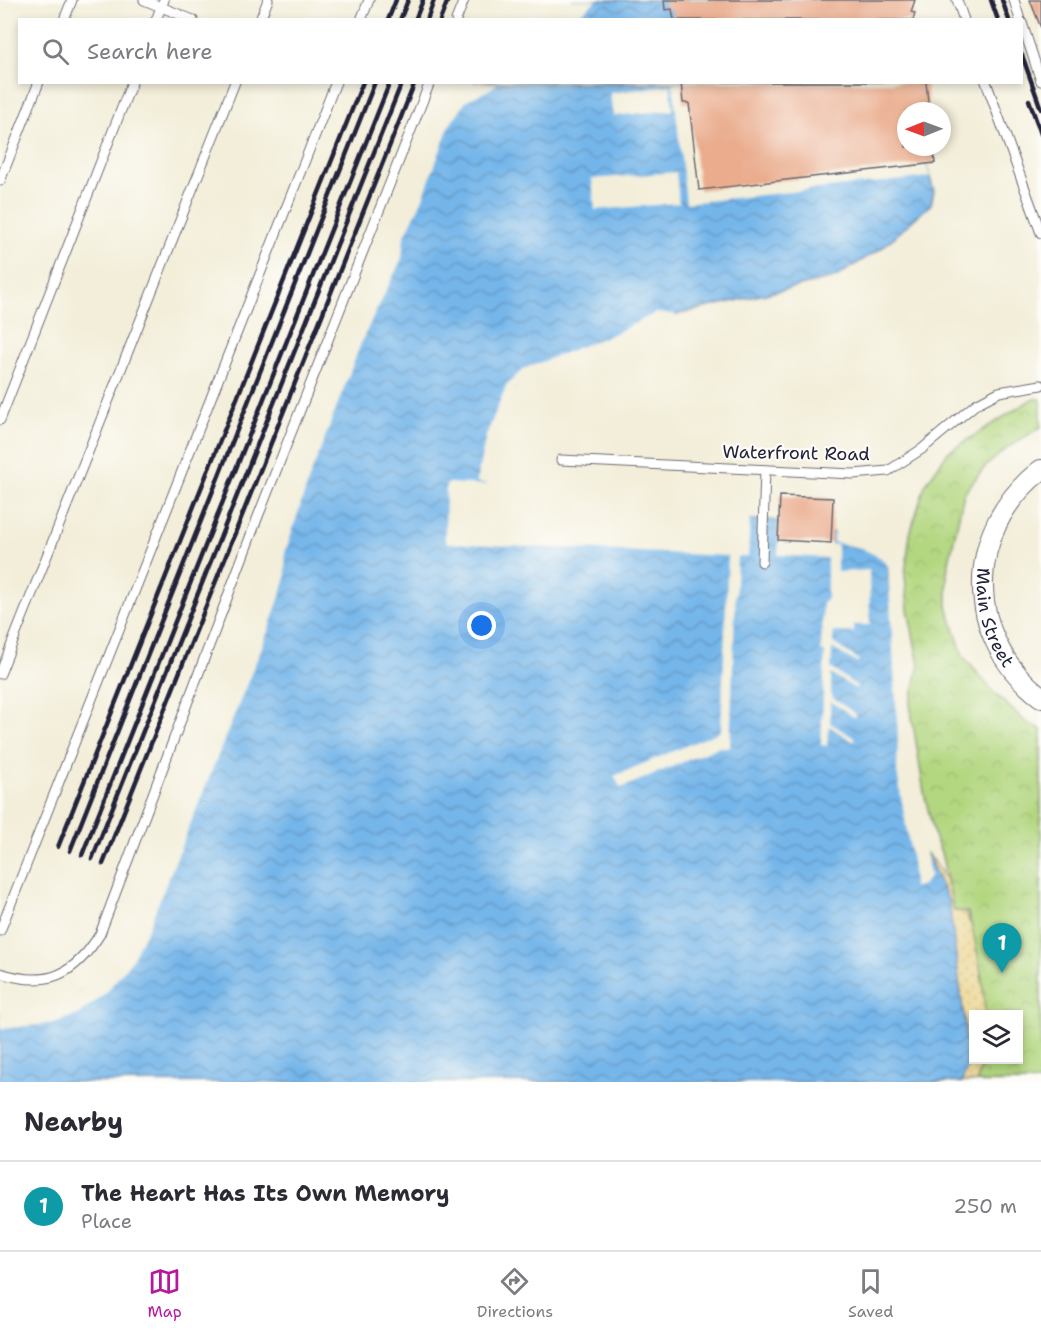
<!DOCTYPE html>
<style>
body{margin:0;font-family:"Shantell Sans",sans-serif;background:#f7f7f7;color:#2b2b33}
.controls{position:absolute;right:18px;bottom:18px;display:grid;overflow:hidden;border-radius:0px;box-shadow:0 3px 9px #0003}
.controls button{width:54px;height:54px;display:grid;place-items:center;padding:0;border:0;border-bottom:2px solid #e1e1e2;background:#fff;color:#2b2b33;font:30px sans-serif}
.compass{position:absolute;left:897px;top:102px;width:54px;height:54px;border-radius:50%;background:#fff;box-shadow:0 3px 9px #0003;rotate:269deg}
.you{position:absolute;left:482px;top:626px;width:21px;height:21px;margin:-15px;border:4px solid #fff;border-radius:50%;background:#1a73e8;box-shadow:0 0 0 9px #1a73e833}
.badge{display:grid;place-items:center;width:39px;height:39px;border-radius:50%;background:#b5179e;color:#fff;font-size:20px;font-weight:700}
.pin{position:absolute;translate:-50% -50px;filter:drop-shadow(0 2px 3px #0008)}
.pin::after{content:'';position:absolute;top:32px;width:21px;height:18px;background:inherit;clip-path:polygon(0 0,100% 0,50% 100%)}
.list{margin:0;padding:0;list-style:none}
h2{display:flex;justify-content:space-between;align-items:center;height:78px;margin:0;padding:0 24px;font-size:26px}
h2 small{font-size:20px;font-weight:400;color:#7c7c81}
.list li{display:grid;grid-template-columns:39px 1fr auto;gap:18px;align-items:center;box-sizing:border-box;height:90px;padding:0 24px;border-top:2px solid #e1e1e2}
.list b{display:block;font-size:22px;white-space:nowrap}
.list p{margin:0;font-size:20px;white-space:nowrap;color:#7c7c81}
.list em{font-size:20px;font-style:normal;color:#7c7c81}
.icon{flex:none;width:33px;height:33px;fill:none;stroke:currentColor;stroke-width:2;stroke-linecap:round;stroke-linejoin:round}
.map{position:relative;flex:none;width:1041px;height:1082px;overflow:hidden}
.search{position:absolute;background:#fff;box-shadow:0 3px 9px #0003;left:18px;right:18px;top:18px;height:66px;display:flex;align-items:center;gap:15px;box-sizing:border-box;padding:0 21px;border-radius:0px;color:#7c7c81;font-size:22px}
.sheet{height:168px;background:#fff}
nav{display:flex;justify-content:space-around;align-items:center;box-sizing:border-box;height:84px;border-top:2px solid #e1e1e2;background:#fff;font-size:16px;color:#7c7c81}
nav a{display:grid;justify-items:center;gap:3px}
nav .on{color:#b5179e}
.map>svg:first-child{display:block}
</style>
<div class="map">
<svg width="1041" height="1082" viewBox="0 0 1041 1082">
<defs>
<pattern id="sand-dots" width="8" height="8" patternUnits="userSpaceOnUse" patternTransform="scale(1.5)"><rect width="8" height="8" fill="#eeda9e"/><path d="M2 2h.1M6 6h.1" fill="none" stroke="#ccbb89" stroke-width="1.8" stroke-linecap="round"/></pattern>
<pattern id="park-crowns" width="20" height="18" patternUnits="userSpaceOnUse" patternTransform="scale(1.5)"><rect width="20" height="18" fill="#b3d780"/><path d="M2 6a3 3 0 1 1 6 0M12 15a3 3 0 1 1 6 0" fill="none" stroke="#9ab870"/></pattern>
<pattern id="water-waves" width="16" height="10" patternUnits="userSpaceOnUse" patternTransform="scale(1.5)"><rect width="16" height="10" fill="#75b6ea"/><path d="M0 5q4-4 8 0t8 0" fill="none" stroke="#6094bf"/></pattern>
</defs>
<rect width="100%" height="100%" fill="#fdfcf7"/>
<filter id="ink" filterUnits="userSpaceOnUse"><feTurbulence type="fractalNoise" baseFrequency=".0167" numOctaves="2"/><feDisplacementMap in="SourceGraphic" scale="12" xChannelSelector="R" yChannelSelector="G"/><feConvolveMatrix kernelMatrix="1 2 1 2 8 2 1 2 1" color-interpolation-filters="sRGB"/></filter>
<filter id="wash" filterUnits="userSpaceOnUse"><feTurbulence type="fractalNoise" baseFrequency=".008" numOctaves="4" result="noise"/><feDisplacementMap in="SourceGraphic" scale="24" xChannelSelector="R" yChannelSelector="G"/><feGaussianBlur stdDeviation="1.35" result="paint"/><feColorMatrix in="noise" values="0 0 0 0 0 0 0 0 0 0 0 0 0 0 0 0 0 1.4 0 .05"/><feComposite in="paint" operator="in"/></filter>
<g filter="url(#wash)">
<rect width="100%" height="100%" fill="#f3eed9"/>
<!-- sand -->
<polygon fill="url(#sand-dots)" stroke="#887e6c" stroke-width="1.5" points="925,850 956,892 1012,1014 974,1014 974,1060 1007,1060 1001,1082 903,1082"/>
<!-- park -->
<path fill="url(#park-crowns)" stroke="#6a7c5e" stroke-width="1.5" d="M 1032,399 L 1041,399 L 1041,427 L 1008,447 L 985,467 L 964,493 L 947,571 L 947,606 L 963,656 L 994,693 L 1027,723 L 1041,729 L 1041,1082 L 977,1082 L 982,1060 L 1018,1060 L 1018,1014 L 985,1014 C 984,979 977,946 968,912 L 954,911 L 941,852 L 935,839 L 924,792 L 910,705 L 919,665 L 908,609 L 905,575 L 910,534 L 925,485 L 948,452 Z"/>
<!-- water -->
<g fill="url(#water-waves)" stroke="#4c6c92" stroke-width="1.5">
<polygon points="572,0 877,0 883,20 549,20"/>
<polygon points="474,82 902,83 906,111 906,147 921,147 934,191 931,204 882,248 834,278 679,314 607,346 530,370 505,400 486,483 493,505 513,520 770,520 841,534 887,558 910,794 925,850 949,902 965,1025 967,1068 962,1082 0,1082 0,1012 60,1004 107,973 121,953 156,871 424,158"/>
</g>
<!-- pier -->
<g fill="#f3eed9">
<polygon points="570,0 597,0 574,19 546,19"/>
<polygon points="469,82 498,83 490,89 467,100 449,126 423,198 404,237 402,258 363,338 309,479 285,553 286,578 267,634 149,926 131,961 105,994 77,1015 54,1023 0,1029 0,1009 30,1007 59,1001 80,990 104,971 118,952 153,870 361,303 427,144 450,103"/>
<polygon points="673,83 902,83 906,111 906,147 921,147 930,177 686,203"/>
<polygon points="670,85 673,110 613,116 610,93"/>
<polygon points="676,172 679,203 595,210 592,179"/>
<polygon points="655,313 675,314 676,318 608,349 532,372 516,388 508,401 489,483 495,503 514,517 750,517 748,557 737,557 730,747 719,747 621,788 614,776 721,731 728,556 448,543 445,540 446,486 449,483 489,485 476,482 486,436 506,386 523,369 618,332"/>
<polygon points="779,519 831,529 831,545 837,544 837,572 869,570 870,625 854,625 854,632 833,632 833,643 859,660 857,663 832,648 831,668 857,686 856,689 831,674 831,697 856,714 854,717 830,701 830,723 855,738 854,742 829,726 827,746 821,745 825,652 821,651 823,601 827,600 827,558 778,555"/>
<polygon points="834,529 843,531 889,555 897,567 897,609 913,794 928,849 934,861 926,851 930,877 921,886 913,887 913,867 897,772 898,735 888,566 881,558 861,548 833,542"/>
</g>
<g id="blocks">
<!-- building -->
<g fill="#eaac8d">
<polygon points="664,0 915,0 911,12 915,13 913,20 674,20 672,9 665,10"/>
<polygon points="1030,0 1041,0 1041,28"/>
<polygon points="681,82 926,82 929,111 906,111 906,147 933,147 935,163 699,190 689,103 683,103"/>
<polygon points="780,496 833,498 831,543 778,540"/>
</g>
</g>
</g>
<g filter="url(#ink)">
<use href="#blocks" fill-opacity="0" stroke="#6b6972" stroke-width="1.5"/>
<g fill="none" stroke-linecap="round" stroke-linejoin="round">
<defs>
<g id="service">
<polyline points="144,0 193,20"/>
<polyline points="957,0 964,20"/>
<polyline points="1014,0 1020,20"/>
<polyline points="64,20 72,0"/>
<polyline points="156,20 164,0"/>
<polyline points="260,20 268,0"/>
<polyline points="361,20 369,0"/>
<polyline points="456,20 464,0"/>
<polyline points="1022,23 1041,81"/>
<polyline points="986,82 1041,233"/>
<polyline points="0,181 39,82"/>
<polyline points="0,420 132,82"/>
<polyline points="561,460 853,474 888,471 922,449 976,404 999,392 1041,385"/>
<polyline points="762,562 765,470"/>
<polyline points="0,674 235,82"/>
<polyline points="0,931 336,82"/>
<path d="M 0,973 C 47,988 74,976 100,934 L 257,519 L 430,82"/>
</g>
<g id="minor">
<path id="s1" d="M 1041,470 C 964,529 963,638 1041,697"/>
</g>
</defs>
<!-- service casing -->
<use href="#service" stroke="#6b6972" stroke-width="11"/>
<!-- minor casing -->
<use href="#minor" stroke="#6b6972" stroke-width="22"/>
<!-- service -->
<use href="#service" stroke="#fff" stroke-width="9"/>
<!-- minor -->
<use href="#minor" stroke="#fff" stroke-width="20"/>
<!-- rail -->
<g stroke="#22223b" stroke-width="4.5">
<polyline points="991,0 998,20"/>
<polyline points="1002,0 1009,20"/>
<polyline points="388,20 396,0"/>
<polyline points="400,20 408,0"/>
<polyline points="415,20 423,0"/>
<polyline points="427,20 434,0"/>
<polyline points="440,20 448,0"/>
<polyline points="1022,55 1041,109"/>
<polyline points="1029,100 1041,134"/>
<polyline points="58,847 363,82"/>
<polyline points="70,851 375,82"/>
<polyline points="82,855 390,82"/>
<polyline points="92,859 402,82"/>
<polyline points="103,864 415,82"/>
</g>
</g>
</g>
<g text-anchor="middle" stroke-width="4.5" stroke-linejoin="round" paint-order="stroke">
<!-- street labels -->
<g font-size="18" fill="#22223b" stroke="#fdfcf7">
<text transform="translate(796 453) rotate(1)" y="6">Waterfront Road</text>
<text dy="6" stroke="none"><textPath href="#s1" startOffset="168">Main Street</textPath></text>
</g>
</g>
</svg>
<div class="controls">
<button><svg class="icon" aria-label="layers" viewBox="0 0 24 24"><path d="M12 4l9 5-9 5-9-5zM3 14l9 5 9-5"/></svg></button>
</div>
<svg class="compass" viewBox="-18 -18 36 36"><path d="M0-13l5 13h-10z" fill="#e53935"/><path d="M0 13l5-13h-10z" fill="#7c7c81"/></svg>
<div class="you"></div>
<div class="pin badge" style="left:1002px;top:973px;background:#0f9aa8">1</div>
<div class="search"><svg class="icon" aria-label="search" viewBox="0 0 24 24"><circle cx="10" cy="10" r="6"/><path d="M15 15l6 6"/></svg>Search here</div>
</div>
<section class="sheet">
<h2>Nearby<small></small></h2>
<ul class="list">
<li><span class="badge" style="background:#0f9aa8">1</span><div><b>The Heart Has Its Own Memory</b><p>Place</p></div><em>250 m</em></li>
</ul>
</section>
<nav>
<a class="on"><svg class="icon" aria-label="map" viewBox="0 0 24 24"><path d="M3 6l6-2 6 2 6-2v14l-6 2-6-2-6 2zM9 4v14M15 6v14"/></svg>Map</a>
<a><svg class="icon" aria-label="directions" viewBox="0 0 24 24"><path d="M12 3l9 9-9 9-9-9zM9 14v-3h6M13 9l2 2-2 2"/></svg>Directions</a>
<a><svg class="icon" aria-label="saved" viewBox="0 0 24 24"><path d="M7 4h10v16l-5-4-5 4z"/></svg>Saved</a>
</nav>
